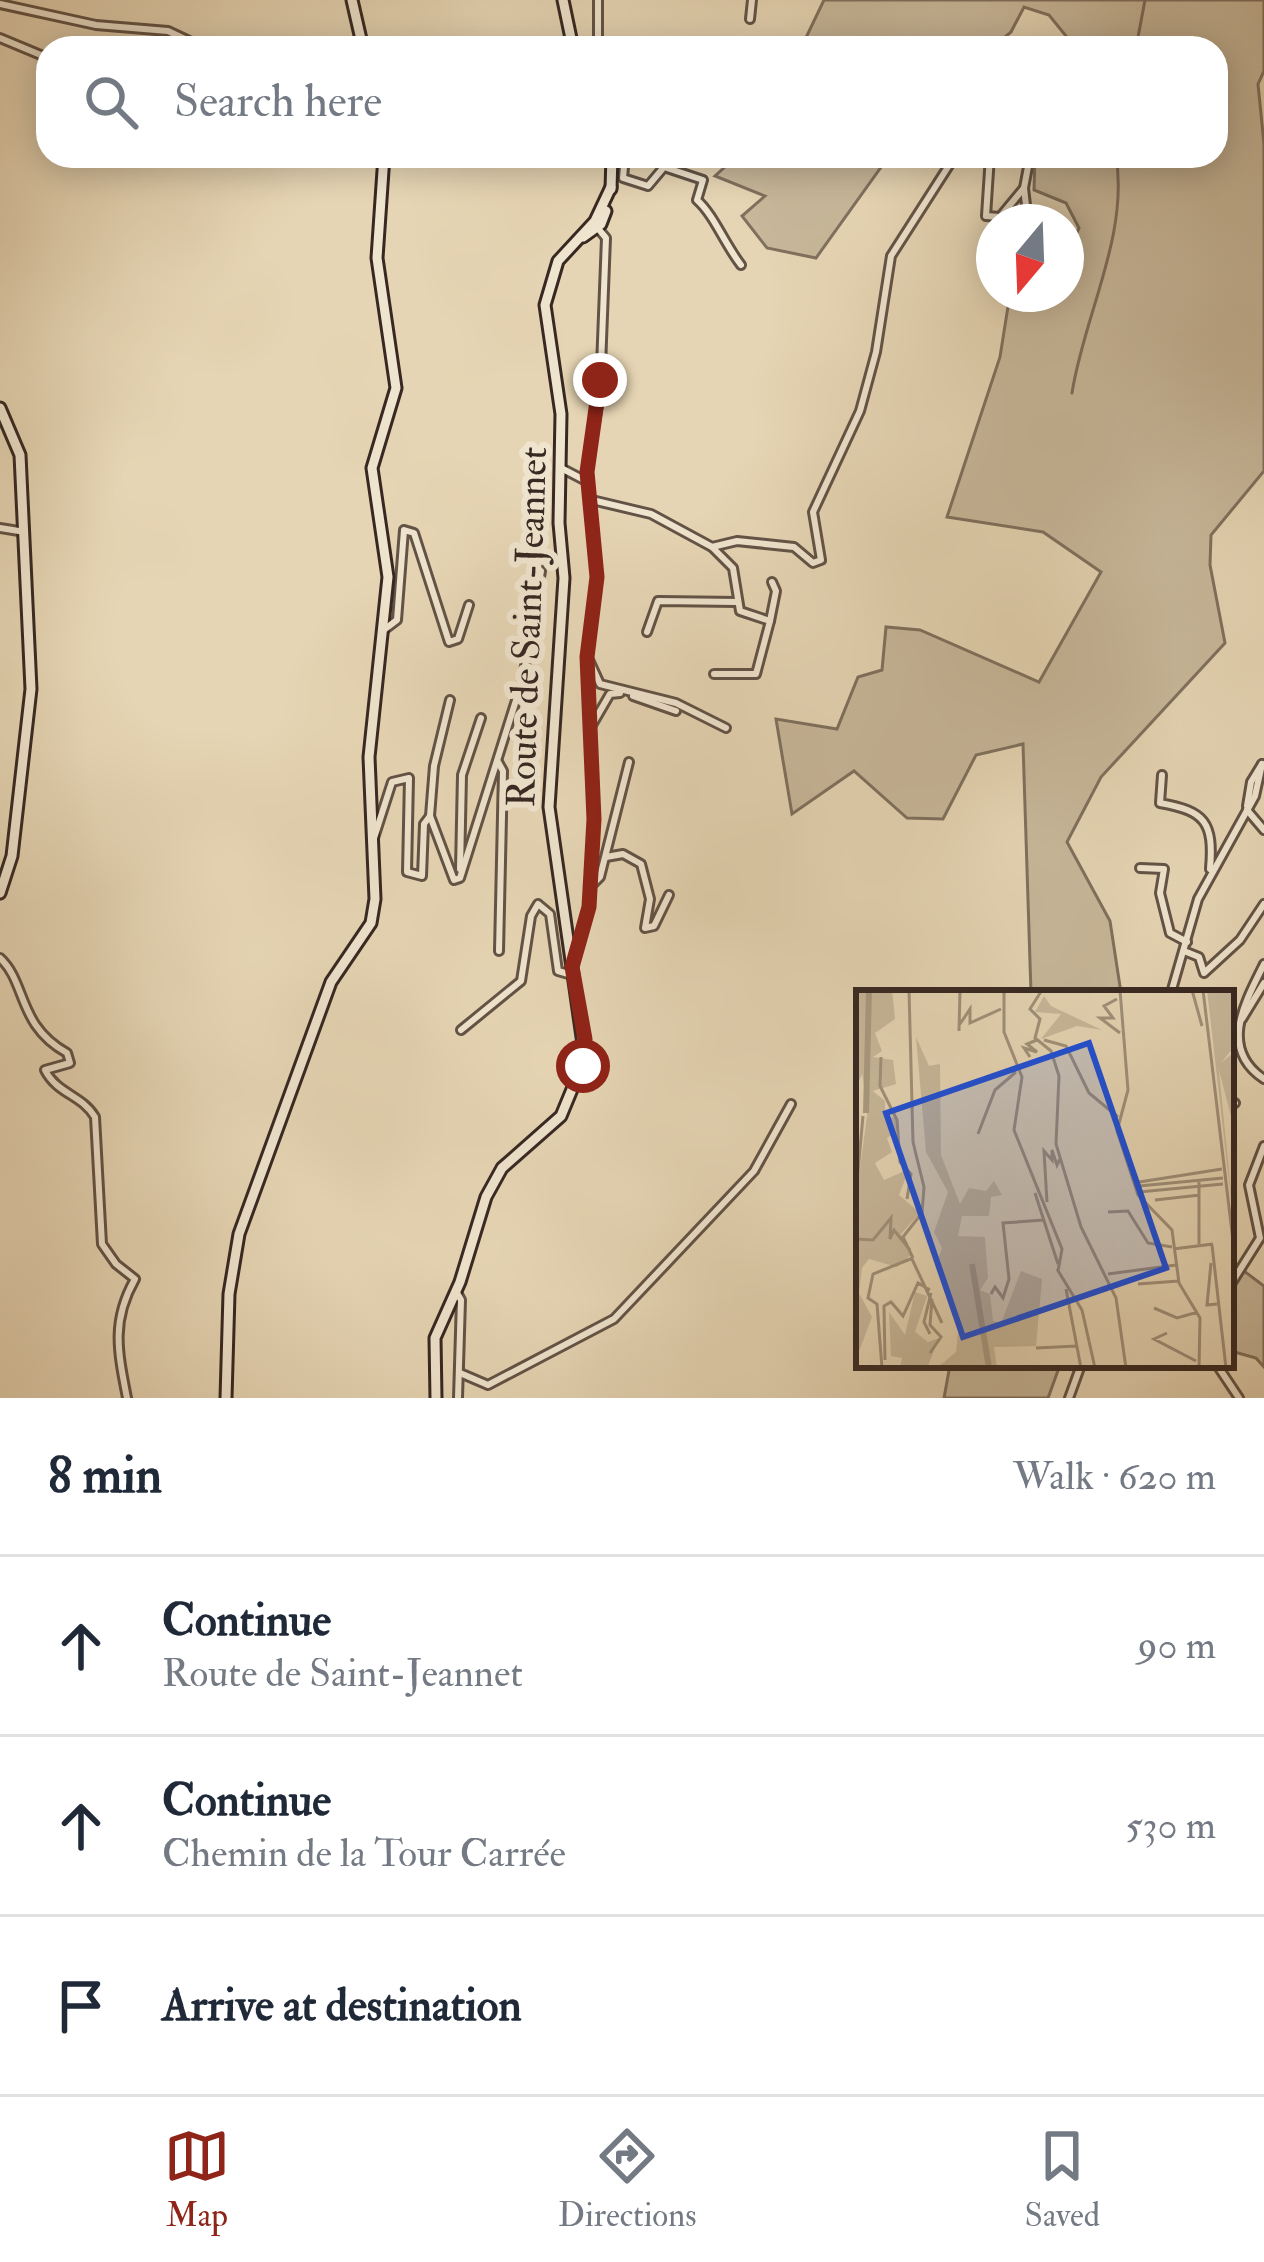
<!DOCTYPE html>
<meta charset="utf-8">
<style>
body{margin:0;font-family:"IM FELL Double Pica",serif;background:#f6f6f7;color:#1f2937}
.compass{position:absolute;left:976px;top:204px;width:108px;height:108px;border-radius:50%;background:#fff;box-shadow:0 6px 30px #0003;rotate:199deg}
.stop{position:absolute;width:36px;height:36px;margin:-27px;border:9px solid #8f2418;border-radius:50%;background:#fff}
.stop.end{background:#8f2418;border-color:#fff;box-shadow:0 3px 12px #0008}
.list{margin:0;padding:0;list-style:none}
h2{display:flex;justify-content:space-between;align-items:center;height:156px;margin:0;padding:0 48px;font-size:51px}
h2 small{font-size:39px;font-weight:400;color:#747a83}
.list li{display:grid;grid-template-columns:78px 1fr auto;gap:36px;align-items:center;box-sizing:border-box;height:180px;padding:0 48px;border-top:3px solid #e0e1e3}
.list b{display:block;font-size:45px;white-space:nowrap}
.list p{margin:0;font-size:39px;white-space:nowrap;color:#747a83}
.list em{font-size:39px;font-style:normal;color:#747a83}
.icon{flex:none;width:66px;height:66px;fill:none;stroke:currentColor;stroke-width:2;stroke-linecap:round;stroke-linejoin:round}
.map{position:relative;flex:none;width:1264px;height:1398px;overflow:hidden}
.search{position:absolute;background:#fff;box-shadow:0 6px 30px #0003;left:36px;right:36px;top:36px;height:132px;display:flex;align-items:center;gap:30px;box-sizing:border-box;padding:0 42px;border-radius:36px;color:#747a83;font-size:45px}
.sheet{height:696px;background:#fff}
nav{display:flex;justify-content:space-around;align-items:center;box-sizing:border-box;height:168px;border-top:3px solid #e0e1e3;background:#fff;font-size:33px;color:#747a83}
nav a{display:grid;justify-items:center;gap:6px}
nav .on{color:#8f2418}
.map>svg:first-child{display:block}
</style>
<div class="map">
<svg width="1264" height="1398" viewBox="0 0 1264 1398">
<rect width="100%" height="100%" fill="#e6d5b4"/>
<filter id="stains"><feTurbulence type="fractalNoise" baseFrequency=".00167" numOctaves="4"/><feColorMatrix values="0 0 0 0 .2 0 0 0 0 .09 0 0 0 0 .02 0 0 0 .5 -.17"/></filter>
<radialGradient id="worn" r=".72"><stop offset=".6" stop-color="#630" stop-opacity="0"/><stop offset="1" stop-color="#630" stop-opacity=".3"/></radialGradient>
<!-- green -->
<g fill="#c8b89b" stroke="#80705e" stroke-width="3">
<polygon points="824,0 1264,0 1264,71 1258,84 1264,144 1264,471 1211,535 1210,565 1225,643 1101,777 1067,842 1110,921 1121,993 1031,993 1023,744 976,755 943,819 907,818 854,771 792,814 776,719 837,729 858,677 882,670 886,627 920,630 1039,682 1101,572 1043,532 947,517 1000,357 1010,294 1066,294 1066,256 1079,228 1066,203 1034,190 1035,156 1216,156 1216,48 1054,48 1066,36 1049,15 1024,7 1011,32 992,48 801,48"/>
<polygon points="737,156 889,156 816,258 767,248 742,216 765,196 715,176"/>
<polygon points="1244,1271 1264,1286 1264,1367 1256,1358 1231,1351 1231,1291"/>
<polygon points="950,1365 1060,1365 1048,1398 944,1398"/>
</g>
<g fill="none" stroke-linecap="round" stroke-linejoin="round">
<!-- stream -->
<g stroke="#7c6c5c" stroke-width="3">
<polyline points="1136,48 1145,0"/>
<path d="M 1072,393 C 1084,315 1129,236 1116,156"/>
</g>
<defs>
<g id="street">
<polyline points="598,0 598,48"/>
<polyline points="0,4 96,25 168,31 204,48"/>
<polyline points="750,19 752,0"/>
<polyline points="0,38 48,58"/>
<polyline points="230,48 254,48"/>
<path d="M 625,156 L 623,178 L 648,186 L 664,167 L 703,180 L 697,200 C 714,215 724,243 741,265"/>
<polyline points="990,156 986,216 1000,217 1024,188"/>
<polyline points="1028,222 1024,188 1030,156"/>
<polyline points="561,468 588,482"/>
<polyline points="592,500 651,514 712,547 737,541 794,547 813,563 821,560 813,512 860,411 876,352 891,256 955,156"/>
<polyline points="0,528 25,532"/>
<polyline points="712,547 733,568 740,611 770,621 756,674 714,674"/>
<polyline points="770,621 776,591 772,582"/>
<polyline points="385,629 397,620 404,530 414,533 449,642 458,639 469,605"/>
<polyline points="647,632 658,601 738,602"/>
<polyline points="589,660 600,684 676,703 726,728"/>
<polyline points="633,696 676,711"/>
<polyline points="592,725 610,694 620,693"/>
<polyline points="498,762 503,771 499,951"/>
<path d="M 1162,775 L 1160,803 C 1205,811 1214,822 1210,869"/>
<polyline points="1247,806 1251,782 1262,764"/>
<polyline points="1247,810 1264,830"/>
<polyline points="430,816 434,766 450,700"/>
<polyline points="374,838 392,782 409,778 407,872 422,876 424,824 430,816 454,880 460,878 523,678 541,571"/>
<polyline points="606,857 623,854 641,864 650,899 645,928 654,926 669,895"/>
<polyline points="1140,868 1164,869 1160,893 1170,933 1187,942"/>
<polyline points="460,869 462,775 481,718"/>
<polyline points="593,884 600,877 629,762"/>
<polyline points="1184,951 1199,957 1204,973 1240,940 1264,904"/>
<path d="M 0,958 C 27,983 17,1025 67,1053 L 70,1063 L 45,1070 C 57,1094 82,1095 95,1117 L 102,1244 L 116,1264 L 135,1279 C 111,1321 118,1352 127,1398"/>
<path d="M 1264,964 C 1244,1004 1219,1049 1264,1079"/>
<polyline points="571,967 589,907 594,819 587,657 597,577 587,472 600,392 606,238 596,226"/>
<polyline points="1171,993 1198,899 1255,796 1262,764"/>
<polyline points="1242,1019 1264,983"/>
<polyline points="461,1030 521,981 531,916 538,904 550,914 558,971 572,975"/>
<polyline points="1231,1106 1235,1103"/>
<polyline points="1231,1284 1260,1238 1249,1185 1264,1146"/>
<polyline points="456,1291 461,1300 458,1398"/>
<polyline points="1217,1365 1239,1398"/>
<polyline points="460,1373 488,1385 614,1319 754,1171 791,1104"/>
<polyline points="1069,1398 1081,1365"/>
</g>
<g id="secondary">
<polyline points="352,0 363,48"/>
<polyline points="563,0 573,48"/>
<polyline points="611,189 612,156"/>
<polyline points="583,237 601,224 606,211"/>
<polyline points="0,408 20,455 31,689 12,856 0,893"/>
<polyline points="226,1398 229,1294 239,1234 331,982 371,923 375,899 369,757 388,577 372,468 396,388 377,258 384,156"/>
<polyline points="436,1398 435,1338 460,1282 486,1197 502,1168 561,1116 585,1058 549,807 564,578 559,523 561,414 545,305 558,261 595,221 611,187"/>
</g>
</defs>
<!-- street casing -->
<use href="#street" stroke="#635346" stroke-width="12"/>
<!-- secondary casing -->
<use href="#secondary" stroke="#372822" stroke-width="15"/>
<!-- street -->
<use href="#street" stroke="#efe4ce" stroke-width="6"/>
<!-- secondary -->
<use href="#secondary" stroke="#efe4ce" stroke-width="9"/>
</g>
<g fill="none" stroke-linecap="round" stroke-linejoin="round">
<!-- route -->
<polyline stroke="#8f2418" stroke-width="15" points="583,1066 585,1039 572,967 589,907 594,819 587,657 597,577 587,472 600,380"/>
</g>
<g text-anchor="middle" stroke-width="12" stroke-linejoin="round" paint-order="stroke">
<!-- street labels -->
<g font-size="39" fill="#372822" stroke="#efe4ce">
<text transform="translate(526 627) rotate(-88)" y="14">Route de Saint-Jeannet</text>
</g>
</g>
<!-- overview -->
<g transform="translate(856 990)">
<rect width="378" height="378" fill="#e6d5b4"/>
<path d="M 0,0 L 36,0 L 39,29 L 19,43 L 26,61 L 17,67 L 37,70 L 40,94 L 17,101 L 29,111 L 29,126 L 40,128 L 40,142 L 31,148 L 36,162 L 19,173 L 28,190 L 53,179 L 43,205 L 64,223 L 45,244 L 55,265 L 41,277 L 13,269 L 6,278 L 3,303 L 16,327 L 0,369 L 0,209 L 12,118 L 6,84 L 0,97 ZM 351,0 L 378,0 L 378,57 L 365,73 L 378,62 L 378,133 L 377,134 L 363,80 L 378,234 ZM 188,6 L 195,16 L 246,40 L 221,36 L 185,49 L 205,24 L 179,22 ZM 60,47 L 73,76 L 84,74 L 85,165 L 104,214 L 113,198 L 130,201 L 138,191 L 146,205 L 135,207 L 133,226 L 106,226 L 102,246 L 129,247 L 132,288 L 124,300 L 134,304 L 137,331 L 145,333 L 165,281 L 186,289 L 180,356 L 138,357 L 141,378 L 82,377 L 100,362 L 103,334 L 81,272 L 86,258 L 78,242 L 92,202 L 70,162 ZM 59,302 L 71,306 L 59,342 L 72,352 L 83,348 L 71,378 L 44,378 L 46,368 L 35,366 L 33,322 L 49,345 Z" fill="#c8b89b"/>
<path fill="none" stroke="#aa9a82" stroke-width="6" d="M 10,123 L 13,0M 116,274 L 133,378"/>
<path fill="none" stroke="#a0907a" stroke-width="3" d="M 53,0 L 57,152 L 68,197 L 66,223 L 47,247 L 57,268M 148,0 L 148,42 L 166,87 L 158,140 L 206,259 L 202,281M 186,0 L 174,19 L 184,29 L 179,48 L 195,61 L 203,86 L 200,154 L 225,237 L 260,308 L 270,378M 264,0 L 272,100 L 261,141 L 282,205 L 316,240 L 323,293 L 344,328 L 343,378M 336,0 L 346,36M 347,0 L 378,259M 261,9 L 248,16 L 257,28 L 244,28 L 264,43M 104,34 L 114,19 L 114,33 L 145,19M 103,41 L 104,0M 188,50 L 210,56 L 233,103 L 262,127M 25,67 L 24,96 L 41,130 L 44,172 L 55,184 L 51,209M 174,67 L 168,58 L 181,62 L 171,54 L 181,50M 122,144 L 139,100 L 160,82M 343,192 L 343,254M 277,193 L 366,179M 283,196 L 367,188M 283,202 L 367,194M 0,203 L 7,126M 179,203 L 202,274M 299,210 L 344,205M 191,212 L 188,161 L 196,170 L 196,160 L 201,175 L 204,169M 252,222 L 272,221 L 292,253 L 316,257M 0,249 L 17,250 L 35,228 L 34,249 L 38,240 L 54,260M 356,255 L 370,378M 317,259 L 357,254M 56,269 L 86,333M 355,273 L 351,315 L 361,314M 201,279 L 226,320 L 239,378M 252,284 L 320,275M 282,294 L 323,291M 210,299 L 225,378M 135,304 L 139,297 L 147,308 L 153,289 L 147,233 L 188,230M 298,318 L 321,328 L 342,322M 311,343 L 298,349 L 340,371M 74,344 L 68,332 L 75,303M 180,358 L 221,356M 74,363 L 85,347 L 74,335 L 76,309M 29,370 L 28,316 L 35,312 L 47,326 L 62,293 L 74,300M 26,378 L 21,314 L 12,308 L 17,284 L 57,268"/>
<path fill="#1d4ed8" fill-opacity="0.15" stroke="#1d4ed8" stroke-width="6" d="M 233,53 L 310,278 L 107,347 L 30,123 Z"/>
<rect width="378" height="378" fill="none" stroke="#372822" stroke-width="6"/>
</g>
<rect width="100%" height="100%" filter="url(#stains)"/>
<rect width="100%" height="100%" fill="url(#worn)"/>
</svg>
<svg class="compass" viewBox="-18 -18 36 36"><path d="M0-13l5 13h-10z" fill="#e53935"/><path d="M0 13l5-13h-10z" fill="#747a83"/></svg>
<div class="stop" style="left:583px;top:1066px"></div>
<div class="stop end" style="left:600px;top:380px"></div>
<div class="search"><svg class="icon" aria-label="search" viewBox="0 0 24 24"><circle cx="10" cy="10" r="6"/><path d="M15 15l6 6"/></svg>Search here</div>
</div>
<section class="sheet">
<h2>8 min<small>Walk · 620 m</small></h2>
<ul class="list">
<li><svg class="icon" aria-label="ahead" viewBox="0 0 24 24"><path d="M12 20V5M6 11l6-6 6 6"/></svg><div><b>Continue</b><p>Route de Saint-Jeannet</p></div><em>90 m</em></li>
<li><svg class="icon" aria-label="ahead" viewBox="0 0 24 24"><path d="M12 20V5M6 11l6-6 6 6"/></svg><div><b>Continue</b><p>Chemin de la Tour Carrée</p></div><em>530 m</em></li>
<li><svg class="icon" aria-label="arrive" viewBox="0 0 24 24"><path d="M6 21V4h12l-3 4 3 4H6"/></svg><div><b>Arrive at destination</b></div></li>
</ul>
</section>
<nav>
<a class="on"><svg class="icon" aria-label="map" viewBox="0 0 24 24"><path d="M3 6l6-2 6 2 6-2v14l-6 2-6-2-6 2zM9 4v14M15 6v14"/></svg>Map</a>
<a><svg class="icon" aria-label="directions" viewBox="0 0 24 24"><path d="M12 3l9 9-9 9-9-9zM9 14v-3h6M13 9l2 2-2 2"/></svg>Directions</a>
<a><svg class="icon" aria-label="saved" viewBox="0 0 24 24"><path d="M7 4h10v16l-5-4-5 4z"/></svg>Saved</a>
</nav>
